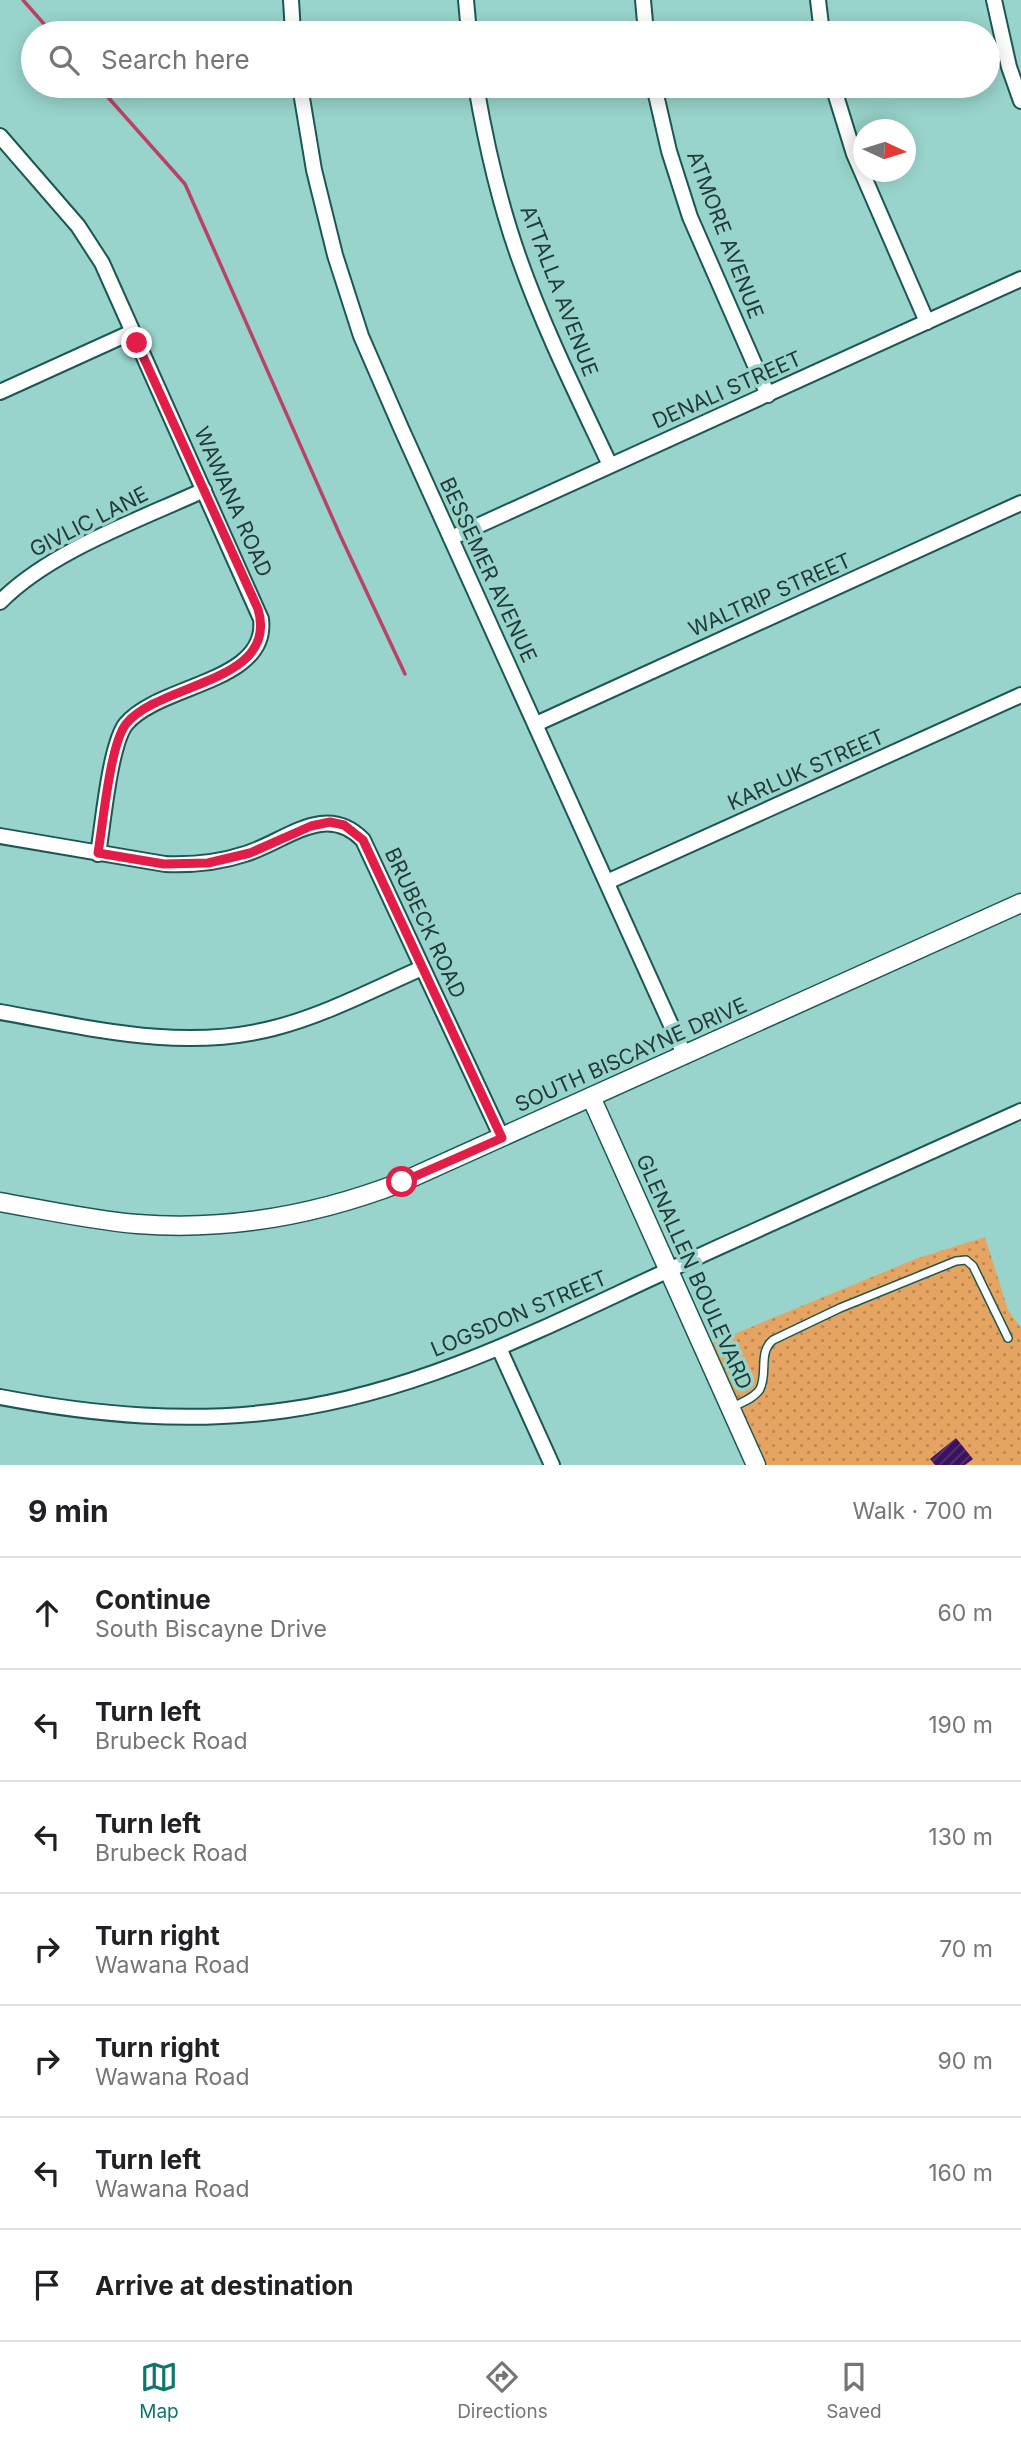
<!DOCTYPE html>
<meta charset="utf-8">
<style>
body{margin:0;font-family:Inter,sans-serif;background:#f6f6f6;color:#202124}
.compass{position:absolute;left:853px;top:119px;width:63px;height:63px;border-radius:50%;background:#fff;box-shadow:0 4px 18px #0003;rotate:94deg}
.stop{position:absolute;width:21px;height:21px;margin:-16px;border:5px solid #e11d48;border-radius:50%;background:#fff}
.stop.end{background:#e11d48;border-color:#fff;box-shadow:0 2px 7px #0008}
.list{margin:0;padding:0;list-style:none}
h2{display:flex;justify-content:space-between;align-items:center;height:91px;margin:0;padding:0 28px;font-size:30px}
h2 small{font-size:23px;font-weight:400;color:#757577}
.list li{display:grid;grid-template-columns:46px 1fr auto;gap:21px;align-items:center;box-sizing:border-box;height:112px;padding:0 28px;border-top:2px solid #e0e0e0}
.list b{display:block;font-size:26px;white-space:nowrap}
.list p{margin:0;font-size:23px;white-space:nowrap;color:#757577}
.list em{font-size:23px;font-style:normal;color:#757577}
.icon{flex:none;width:38px;height:38px;fill:none;stroke:currentColor;stroke-width:2;stroke-linecap:round;stroke-linejoin:round}
.map{position:relative;flex:none;width:1021px;height:1465px;overflow:hidden}
.search{position:absolute;background:#fff;box-shadow:0 4px 18px #0003;left:21px;right:21px;top:21px;height:77px;display:flex;align-items:center;gap:18px;box-sizing:border-box;padding:0 24px;border-radius:38px;color:#757577;font-size:26px}
.sheet{height:875px;background:#fff}
nav{display:flex;justify-content:space-around;align-items:center;box-sizing:border-box;height:98px;border-top:2px solid #e0e0e0;background:#fff;font-size:19px;color:#757577}
nav a{display:grid;justify-items:center;gap:4px}
nav .on{color:#0f766e}
.map>svg:first-child{display:block}
</style>
<div class="map">
<svg width="1021" height="1465" viewBox="0 0 1021 1465">
<defs>
<pattern id="park-dots" width="8" height="8" patternUnits="userSpaceOnUse" patternTransform="scale(1.75)"><rect width="8" height="8" fill="#e6a462"/><path d="M2 2h.1M6 6h.1" fill="none" stroke="#ba8752" stroke-width="1.8" stroke-linecap="round"/></pattern>
<pattern id="building-hatch" width="6" height="6" patternUnits="userSpaceOnUse" patternTransform="scale(1.75)"><rect width="6" height="6" fill="#3c125e"/><path d="M-1 1l2-2M0 6l6-6M5 7l2-2" fill="none" stroke="#563672"/></pattern>
</defs>
<rect width="100%" height="100%" fill="#98d4cb"/>
<!-- park -->
<polygon fill="url(#park-dots)" points="985,1237 1008,1310 1021,1328 1021,1465 764,1465 710,1344 918,1258"/>
<g fill="none" stroke-linecap="round" stroke-linejoin="round">
<!-- stream -->
<g stroke="#bb4267" stroke-width="3.5">
<polyline points="23,0 52,33"/>
<polyline points="98,86 185,184 340,535 405,674"/>
</g>
</g>
<!-- building -->
<polygon fill="url(#building-hatch)" points="956,1438 973,1459 965,1465 935,1465 930,1459"/>
<g fill="none" stroke-linecap="round" stroke-linejoin="round">
<defs>
<path id="service" d="M 731,1408 C 740,1403 755,1398 760,1389 C 768,1373 758,1352 773,1340 L 840,1308 L 956,1261 L 966,1260 L 973,1266 L 1008,1338"/>
<g id="minor">
<polyline points="291,0 293,33"/>
<polyline points="466,0 469,33"/>
<polyline points="643,0 646,33"/>
<polyline points="818,0 822,33"/>
<polyline points="994,0 1009,67 1021,101"/>
<polyline points="300,86 314,170 335,255 361,336 401,428 685,1056"/>
<path d="M 476,86 C 486,144 499,202 519,258 C 544,329 578,397 610,465"/>
<polyline points="654,86 669,151 690,217 768,395"/>
<polyline points="833,86 854,154 927,322"/>
<path d="M 0,136 L 78,226 L 102,263 L 261,619 C 269,683 159,684 126,724 C 110,744 103,824 98,854"/>
<polyline points="0,392 132,332"/>
<polyline points="451,538 1021,279"/>
<path d="M 0,602 C 50,551 139,520 204,490"/>
<polyline points="536,724 1021,503"/>
<path d="M 0,836 L 165,864 C 192,865 218,863 245,854 C 285,842 325,801 363,840 L 502,1138"/>
<polyline points="607,882 1021,695"/>
<path d="M 0,1012 C 91,1028 182,1052 274,1028 C 325,1015 374,989 422,968"/>
<polyline points="499,1348 552,1465"/>
<path d="M 0,1397 C 95,1415 190,1424 287,1410 C 423,1391 545,1327 669,1270 C 786,1216 904,1164 1021,1111"/>
</g>
<g id="tertiary">
<polyline points="591,1097 756,1465"/>
<path d="M 0,1202 C 45,1210 91,1220 137,1224 C 228,1231 317,1215 402,1182 L 1021,903"/>
</g>
</defs>
<!-- service casing -->
<use href="#service" stroke="#1b5852" stroke-width="10"/>
<!-- minor casing -->
<use href="#minor" stroke="#1b5852" stroke-width="18"/>
<!-- tertiary casing -->
<use href="#tertiary" stroke="#1b5852" stroke-width="21"/>
<!-- service -->
<use href="#service" stroke="#fff" stroke-width="7"/>
<!-- minor -->
<use href="#minor" stroke="#fff" stroke-width="14"/>
<!-- tertiary -->
<use href="#tertiary" stroke="#fff" stroke-width="18"/>
</g>
<g fill="none" stroke-linecap="round" stroke-linejoin="round">
<!-- route -->
<path stroke="#e11d48" stroke-width="9" d="M 137,343 L 258,609 C 280,683 160,682 126,724 C 110,744 103,824 98,853 L 164,864 L 208,863 L 250,853 L 311,826 L 330,822 L 344,825 L 363,840 L 502,1138 L 402,1182"/>
</g>
<g text-anchor="middle" stroke-width="7" stroke-linejoin="round" paint-order="stroke">
<!-- street labels -->
<g font-size="21" fill="#223b37" stroke="#98d4cb">
<text transform="translate(725 235) rotate(69)" y="7">ATMORE AVENUE</text>
<text transform="translate(559 291) rotate(69)" y="7">ATTALLA AVENUE</text>
<text transform="translate(727 390) rotate(-24)" y="7">DENALI STREET</text>
<text transform="translate(233 502) rotate(66)" y="7">WAWANA ROAD</text>
<text transform="translate(89 522) rotate(-27)" y="7">GIVLIC LANE</text>
<text transform="translate(488 570) rotate(65)" y="7">BESSEMER AVENUE</text>
<text transform="translate(770 595) rotate(-24)" y="7">WALTRIP STREET</text>
<text transform="translate(806 770) rotate(-24)" y="7">KARLUK STREET</text>
<text transform="translate(425 923) rotate(65)" y="7">BRUBECK ROAD</text>
<text transform="translate(631 1055) rotate(-24)" y="7">SOUTH BISCAYNE DRIVE</text>
<text transform="translate(694 1272) rotate(66)" y="7">GLENALLEN BOULEVARD</text>
<text transform="translate(519 1314) rotate(-23)" y="7">LOGSDON STREET</text>
</g>
</g>
</svg>
<svg class="compass" viewBox="-18 -18 36 36"><path d="M0-13l5 13h-10z" fill="#e53935"/><path d="M0 13l5-13h-10z" fill="#757577"/></svg>
<div class="stop" style="left:402px;top:1182px"></div>
<div class="stop end" style="left:137px;top:343px"></div>
<div class="search"><svg class="icon" aria-label="search" viewBox="0 0 24 24"><circle cx="10" cy="10" r="6"/><path d="M15 15l6 6"/></svg>Search here</div>
</div>
<section class="sheet">
<h2>9 min<small>Walk · 700 m</small></h2>
<ul class="list">
<li><svg class="icon" aria-label="ahead" viewBox="0 0 24 24"><path d="M12 20V5M6 11l6-6 6 6"/></svg><div><b>Continue</b><p>South Biscayne Drive</p></div><em>60 m</em></li>
<li><svg class="icon" aria-label="left" viewBox="0 0 24 24"><path d="M17 20v-9H6M10 6l-5 5 5 5"/></svg><div><b>Turn left</b><p>Brubeck Road</p></div><em>190 m</em></li>
<li><svg class="icon" aria-label="left" viewBox="0 0 24 24"><path d="M17 20v-9H6M10 6l-5 5 5 5"/></svg><div><b>Turn left</b><p>Brubeck Road</p></div><em>130 m</em></li>
<li><svg class="icon" aria-label="right" viewBox="0 0 24 24"><path d="M7 20v-9h11M14 6l5 5-5 5"/></svg><div><b>Turn right</b><p>Wawana Road</p></div><em>70 m</em></li>
<li><svg class="icon" aria-label="right" viewBox="0 0 24 24"><path d="M7 20v-9h11M14 6l5 5-5 5"/></svg><div><b>Turn right</b><p>Wawana Road</p></div><em>90 m</em></li>
<li><svg class="icon" aria-label="left" viewBox="0 0 24 24"><path d="M17 20v-9H6M10 6l-5 5 5 5"/></svg><div><b>Turn left</b><p>Wawana Road</p></div><em>160 m</em></li>
<li><svg class="icon" aria-label="arrive" viewBox="0 0 24 24"><path d="M6 21V4h12l-3 4 3 4H6"/></svg><div><b>Arrive at destination</b></div></li>
</ul>
</section>
<nav>
<a class="on"><svg class="icon" aria-label="map" viewBox="0 0 24 24"><path d="M3 6l6-2 6 2 6-2v14l-6 2-6-2-6 2zM9 4v14M15 6v14"/></svg>Map</a>
<a><svg class="icon" aria-label="directions" viewBox="0 0 24 24"><path d="M12 3l9 9-9 9-9-9zM9 14v-3h6M13 9l2 2-2 2"/></svg>Directions</a>
<a><svg class="icon" aria-label="saved" viewBox="0 0 24 24"><path d="M7 4h10v16l-5-4-5 4z"/></svg>Saved</a>
</nav>
